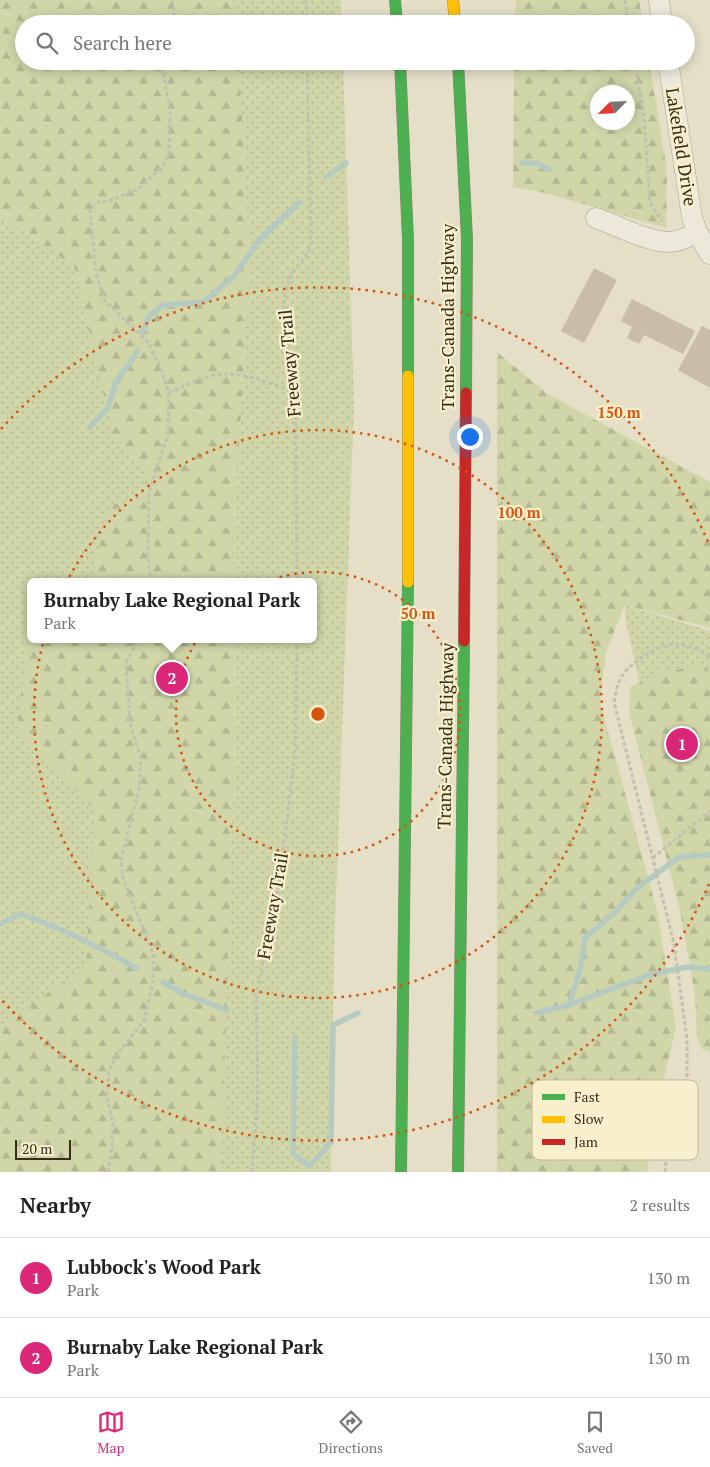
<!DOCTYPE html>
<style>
body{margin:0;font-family:"PT Serif",serif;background:#f6f6f6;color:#222}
.compass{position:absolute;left:590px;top:85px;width:45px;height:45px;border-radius:50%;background:#fff;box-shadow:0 2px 12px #0003;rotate:246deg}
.scale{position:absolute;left:15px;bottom:12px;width:56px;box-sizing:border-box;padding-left:5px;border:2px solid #372c1a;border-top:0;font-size:14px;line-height:18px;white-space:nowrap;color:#372c1a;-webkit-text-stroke:4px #f8f0cc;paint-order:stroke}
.you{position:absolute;left:469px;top:436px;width:18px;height:18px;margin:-12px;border:4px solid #fff;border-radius:50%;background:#1a73e8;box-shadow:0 0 0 8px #1a73e833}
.badge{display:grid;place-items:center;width:32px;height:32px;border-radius:50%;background:#db2777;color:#fff;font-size:16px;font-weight:700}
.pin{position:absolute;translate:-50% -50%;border:2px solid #fff;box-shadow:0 1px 5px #0006}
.popup{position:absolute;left:27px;top:578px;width:290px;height:65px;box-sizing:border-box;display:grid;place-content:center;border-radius:8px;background:#fff;filter:drop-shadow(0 1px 4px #0005);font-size:16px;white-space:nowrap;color:#767676}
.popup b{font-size:19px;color:#222}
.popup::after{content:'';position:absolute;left:50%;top:100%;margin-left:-10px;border:10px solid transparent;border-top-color:#fff}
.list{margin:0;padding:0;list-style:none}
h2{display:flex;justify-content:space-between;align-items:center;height:65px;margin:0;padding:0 20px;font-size:21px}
h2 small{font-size:16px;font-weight:400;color:#767676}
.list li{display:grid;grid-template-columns:32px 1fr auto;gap:15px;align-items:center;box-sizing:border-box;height:80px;padding:0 20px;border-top:1px solid #e0e0e0}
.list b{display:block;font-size:19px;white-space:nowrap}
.list p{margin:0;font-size:16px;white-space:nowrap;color:#767676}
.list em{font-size:16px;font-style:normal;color:#767676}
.icon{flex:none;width:28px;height:28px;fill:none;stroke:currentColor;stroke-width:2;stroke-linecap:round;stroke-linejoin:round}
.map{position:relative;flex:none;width:710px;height:1172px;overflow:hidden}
.search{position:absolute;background:#fff;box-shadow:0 2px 12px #0003;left:15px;right:15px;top:15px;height:55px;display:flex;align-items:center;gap:12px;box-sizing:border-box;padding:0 18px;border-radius:28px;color:#767676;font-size:19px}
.sheet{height:225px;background:#fff}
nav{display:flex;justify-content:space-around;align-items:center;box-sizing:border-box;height:70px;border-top:1px solid #e0e0e0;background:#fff;font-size:14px;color:#767676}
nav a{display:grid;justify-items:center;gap:2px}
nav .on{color:#db2777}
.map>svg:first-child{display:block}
</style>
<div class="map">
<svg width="710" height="1172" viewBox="0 0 710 1172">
<defs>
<pattern id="green-dots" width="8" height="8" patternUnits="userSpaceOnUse" patternTransform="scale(1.25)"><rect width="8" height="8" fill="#d1d6a9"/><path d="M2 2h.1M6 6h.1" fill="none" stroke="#b4b891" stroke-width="1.8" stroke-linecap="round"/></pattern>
<pattern id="forest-firs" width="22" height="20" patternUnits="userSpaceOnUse" patternTransform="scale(1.25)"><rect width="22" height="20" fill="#d1d6a9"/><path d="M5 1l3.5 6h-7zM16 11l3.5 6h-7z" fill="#b4b891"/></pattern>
</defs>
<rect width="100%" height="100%" fill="#e5dfc8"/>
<!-- green -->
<g fill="url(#green-dots)" fill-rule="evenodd">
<path d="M 0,0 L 341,0 L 342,24 L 24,24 L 24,61 L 343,61 L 354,404 L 334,952 L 331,1172 L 0,1172 ZM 31,582 L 313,582 L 313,639 L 31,639 Z"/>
<polygon points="625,605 710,631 710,1022 709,992 626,622"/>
</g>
<!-- forest -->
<g fill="url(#forest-firs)" fill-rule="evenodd">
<polygon points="0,0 236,0 237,24 24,24 24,61 239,61 250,264 233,541 233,582 91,582 109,505 141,499 148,470 113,434 74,266 0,216"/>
<polygon points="516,0 639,0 643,24 514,24"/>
<path d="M 514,61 L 649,61 L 667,170 L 666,228 L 545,193 L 513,187 ZM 598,92 L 628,92 L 628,122 L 598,122 Z"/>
<polygon points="497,352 546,393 710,482 710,628 625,605 606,652 600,702 657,910 676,1026 653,1128 647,1172 497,1172"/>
<polygon points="31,624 31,639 235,639 236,716 221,1172 0,1172 0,1026 86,967 95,810 17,735 28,625"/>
<polygon points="703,665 710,672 710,1052 702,1049 697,1039 695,995 680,911 629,712 630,687 661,672"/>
</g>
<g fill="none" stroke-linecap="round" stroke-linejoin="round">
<!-- stream -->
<g stroke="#b5cac0" stroke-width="5.5">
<polyline points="522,163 536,163 549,169"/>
<polyline points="326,177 346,163"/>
<polyline points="143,331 149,316 163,305 203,302 234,276 261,238 300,202"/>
<polyline points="90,427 107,409 117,380 134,357 137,351"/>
<path d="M 0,924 L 20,914 C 61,927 99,947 136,968"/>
<polyline points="163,982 184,994 227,1010"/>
<polyline points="569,1005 649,975 687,967 710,969"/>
<polyline points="536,1013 569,1005 581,966 585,938 616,911 636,889 679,857 710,855"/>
<polyline points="295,1037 293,1154 310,1166 331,1142 333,1025 358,1013"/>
</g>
</g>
<!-- building -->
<g fill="#c9bda8">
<polygon points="594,268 617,280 584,343 561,331"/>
<polygon points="632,299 695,331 683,354 644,335 639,344 627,338 632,327 621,321"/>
<polygon points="702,326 710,330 710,388 678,370"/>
</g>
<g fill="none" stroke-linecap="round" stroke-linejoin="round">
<defs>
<g id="street">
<polyline points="659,0 662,24"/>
<polyline points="668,61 692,217 697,232 710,254"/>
<path d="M 596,218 C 616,225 648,242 668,242 C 679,242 688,237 697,232"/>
</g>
<g id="fast">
<polyline points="395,0 397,24"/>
<polyline points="400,61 408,240 408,376"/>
<polyline points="458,61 467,239 466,393"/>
<polyline points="401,1172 408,582"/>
<polyline points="458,1172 464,641"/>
</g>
<g id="slow">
<polyline points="453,0 455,24"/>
<polyline points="408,582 408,376"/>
</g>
<polyline id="jam" points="464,641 466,393"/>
</defs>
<!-- street casing -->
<use href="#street" stroke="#a9a292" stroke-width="21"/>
<!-- fast casing -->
<use href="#fast" stroke="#8e8879" stroke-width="12"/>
<!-- slow casing -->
<use href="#slow" stroke="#8e8879" stroke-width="12"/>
<!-- jam casing -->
<use href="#jam" stroke="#8e8879" stroke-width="12"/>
<!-- path -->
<g stroke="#c4c0b1" stroke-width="3" stroke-dasharray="4 2.5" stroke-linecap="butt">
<polyline points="172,0 174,12 173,24"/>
<polyline points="306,0 307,24"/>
<polyline points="625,0 629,24"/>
<polyline points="635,61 644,118 650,203 662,221"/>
<path d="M 169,393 C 186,386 205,374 224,374 C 246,373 274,385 295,392"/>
<polyline points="151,582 148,559 149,492 168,435 169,393 160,366 147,341 104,300 96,272 90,210 97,202 108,201 132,192 142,186 161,168 169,154 170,109 162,68 165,61"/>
<polyline points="297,582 295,392 283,319 285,293 292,273 309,252 311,237 307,61"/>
<polyline points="653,858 710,811"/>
<polyline points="108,1172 112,1148 113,1123 107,1098 109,1070 118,1053 144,1021 153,983 154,956 123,878 121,859 139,790 141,759 130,723 126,663 138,639"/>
<polyline points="252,1172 258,1095 256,995 278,890 290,795 295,750 297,639"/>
<path d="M 665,1172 L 666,1161 L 687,1075 L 687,1039 L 674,944 L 614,702 C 616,694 617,683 622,676 C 631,662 657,645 673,644 C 686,644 699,649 710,656"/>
</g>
<!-- street -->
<use href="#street" stroke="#ece8da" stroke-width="20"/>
<!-- fast -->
<use href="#fast" stroke="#4caf50" stroke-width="11"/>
<!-- slow -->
<use href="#slow" stroke="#ffc107" stroke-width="11"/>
<!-- jam -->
<use href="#jam" stroke="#c62828" stroke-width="11"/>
</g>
<!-- distance rings -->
<g fill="none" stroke="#d6540d" stroke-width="2.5" stroke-dasharray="2.5 5">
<circle cx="318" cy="714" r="142"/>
<circle cx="318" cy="714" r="284"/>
<path d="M709 884A426 426 0 0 1 1 999M1 429A426 426 0 0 1 709 544"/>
</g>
<g text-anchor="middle" stroke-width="4.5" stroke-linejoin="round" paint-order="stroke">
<!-- street labels -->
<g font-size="18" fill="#372c1a" stroke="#f8f0cc">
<text transform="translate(681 147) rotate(81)" y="6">Lakefield Drive</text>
<text transform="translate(448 317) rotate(-90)" y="6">Trans-Canada Highway</text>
<text transform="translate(290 363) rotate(-95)" y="6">Freeway Trail</text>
<text transform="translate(446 736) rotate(-89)" y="6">Trans-Canada Highway</text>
<text transform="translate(273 906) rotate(-80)" y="6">Freeway Trail</text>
</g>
</g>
<!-- legend -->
<rect x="532" y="1080" width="166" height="80" rx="8" fill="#f8f0cc" stroke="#beb597" stroke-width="1"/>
<rect x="542" y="1094" width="23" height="6" fill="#4caf50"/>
<rect x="542" y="1116" width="23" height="7" fill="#ffc107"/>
<rect x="542" y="1139" width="23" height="6" fill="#c62828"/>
<g font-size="14" fill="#372c1a">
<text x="574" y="1102">Fast</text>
<text x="574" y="1124">Slow</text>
<text x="574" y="1147">Jam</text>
</g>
<circle cx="318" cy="714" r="8" fill="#d6540d" stroke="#f8f0cc" stroke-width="2.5"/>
<g font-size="15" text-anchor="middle" font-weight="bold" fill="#d6540d" stroke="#f8f0cc" stroke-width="4.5" stroke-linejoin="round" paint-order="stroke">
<text x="619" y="418">150 m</text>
<text x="519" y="518">100 m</text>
<text x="418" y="619">50 m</text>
</g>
</svg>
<svg class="compass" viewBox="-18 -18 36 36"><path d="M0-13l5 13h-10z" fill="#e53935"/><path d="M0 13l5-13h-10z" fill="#767676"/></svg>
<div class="scale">20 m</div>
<div class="you"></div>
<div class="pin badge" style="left:682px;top:744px">1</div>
<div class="pin badge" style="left:172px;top:678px">2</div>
<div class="popup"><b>Burnaby Lake Regional Park</b>Park</div>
<div class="search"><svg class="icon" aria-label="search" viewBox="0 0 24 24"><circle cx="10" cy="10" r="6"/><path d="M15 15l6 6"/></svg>Search here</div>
</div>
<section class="sheet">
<h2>Nearby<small>2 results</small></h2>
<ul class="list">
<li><span class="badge">1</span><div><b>Lubbock's Wood Park</b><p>Park</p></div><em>130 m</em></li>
<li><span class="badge">2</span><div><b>Burnaby Lake Regional Park</b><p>Park</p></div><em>130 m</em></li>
</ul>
</section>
<nav>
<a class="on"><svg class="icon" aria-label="map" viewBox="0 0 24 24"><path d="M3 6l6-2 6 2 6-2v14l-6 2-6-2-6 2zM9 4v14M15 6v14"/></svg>Map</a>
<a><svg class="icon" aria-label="directions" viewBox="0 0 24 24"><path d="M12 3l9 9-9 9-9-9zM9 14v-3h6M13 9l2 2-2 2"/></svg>Directions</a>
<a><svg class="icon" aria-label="saved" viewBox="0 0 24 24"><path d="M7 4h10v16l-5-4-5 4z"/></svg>Saved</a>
</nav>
